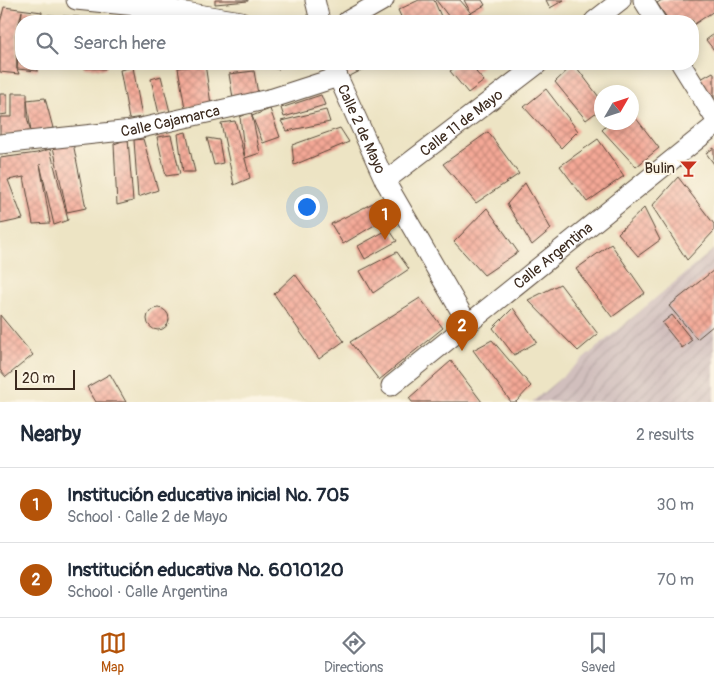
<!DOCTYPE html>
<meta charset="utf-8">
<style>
body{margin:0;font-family:Pangolin,sans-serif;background:#f2f2f3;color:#1f2937}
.compass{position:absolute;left:594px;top:85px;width:45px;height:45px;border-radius:50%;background:#fff;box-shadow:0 2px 12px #0003;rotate:51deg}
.scale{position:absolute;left:15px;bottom:12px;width:60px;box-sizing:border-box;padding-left:5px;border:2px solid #3b2a1e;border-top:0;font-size:14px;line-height:18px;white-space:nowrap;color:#3b2a1e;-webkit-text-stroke:4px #fcf5e5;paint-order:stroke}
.you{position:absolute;left:306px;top:206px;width:18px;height:18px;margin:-12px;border:4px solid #fff;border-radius:50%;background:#1a73e8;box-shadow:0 0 0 8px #1a73e833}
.badge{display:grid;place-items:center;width:32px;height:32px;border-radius:50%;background:#b45309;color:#fff;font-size:16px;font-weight:700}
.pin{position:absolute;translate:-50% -41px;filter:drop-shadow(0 1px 2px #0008)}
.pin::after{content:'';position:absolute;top:26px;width:18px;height:15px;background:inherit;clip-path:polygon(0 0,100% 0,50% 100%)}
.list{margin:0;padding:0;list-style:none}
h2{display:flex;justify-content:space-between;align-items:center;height:65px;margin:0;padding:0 20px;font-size:21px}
h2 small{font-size:16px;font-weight:400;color:#747a83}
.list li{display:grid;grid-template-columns:32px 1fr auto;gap:15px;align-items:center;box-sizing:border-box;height:75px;padding:0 20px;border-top:1px solid #e0e1e3}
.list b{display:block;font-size:19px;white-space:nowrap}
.list p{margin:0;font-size:16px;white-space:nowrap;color:#747a83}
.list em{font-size:16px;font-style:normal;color:#747a83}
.icon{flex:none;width:28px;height:28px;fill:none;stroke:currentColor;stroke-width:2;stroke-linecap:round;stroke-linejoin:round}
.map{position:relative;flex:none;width:714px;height:402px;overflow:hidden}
.search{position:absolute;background:#fff;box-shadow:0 2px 12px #0003;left:15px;right:15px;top:15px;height:55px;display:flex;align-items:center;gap:12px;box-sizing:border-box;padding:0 18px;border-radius:20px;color:#747a83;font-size:19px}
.sheet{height:215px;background:#fff}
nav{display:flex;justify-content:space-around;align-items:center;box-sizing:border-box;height:70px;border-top:1px solid #e0e1e3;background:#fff;font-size:14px;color:#747a83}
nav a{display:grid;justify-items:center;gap:2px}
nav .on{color:#b45309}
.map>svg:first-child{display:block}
</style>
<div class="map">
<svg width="714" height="402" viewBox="0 0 714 402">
<defs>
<pattern id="industrial-furrows" width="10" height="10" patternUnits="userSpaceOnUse" patternTransform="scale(1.25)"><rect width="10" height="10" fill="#d1bfbd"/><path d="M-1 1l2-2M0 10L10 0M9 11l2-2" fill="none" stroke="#b4a4a2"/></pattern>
<pattern id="building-cross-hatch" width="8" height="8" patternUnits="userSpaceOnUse" patternTransform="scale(1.25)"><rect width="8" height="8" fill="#f4a896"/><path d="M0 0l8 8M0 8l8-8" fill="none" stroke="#c7897a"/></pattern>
</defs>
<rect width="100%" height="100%" fill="#fcf5e5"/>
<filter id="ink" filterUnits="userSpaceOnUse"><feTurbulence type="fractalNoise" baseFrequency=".02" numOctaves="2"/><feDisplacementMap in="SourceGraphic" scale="10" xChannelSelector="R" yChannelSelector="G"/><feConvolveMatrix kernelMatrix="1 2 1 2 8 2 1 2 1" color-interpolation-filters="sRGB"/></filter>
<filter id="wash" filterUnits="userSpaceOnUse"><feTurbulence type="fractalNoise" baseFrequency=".0096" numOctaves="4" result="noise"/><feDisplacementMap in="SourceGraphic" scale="20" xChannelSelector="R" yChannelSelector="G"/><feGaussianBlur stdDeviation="1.12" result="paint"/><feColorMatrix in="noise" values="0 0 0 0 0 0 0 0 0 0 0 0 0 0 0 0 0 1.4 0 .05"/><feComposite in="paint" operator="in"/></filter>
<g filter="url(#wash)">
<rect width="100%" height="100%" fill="#ede4c4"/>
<!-- industrial -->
<polygon fill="url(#industrial-furrows)" points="714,249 714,402 532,402"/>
<g id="blocks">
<!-- building -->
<g fill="url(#building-cross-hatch)">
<polygon points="215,0 248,0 248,1 215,4"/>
<polygon points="419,0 434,0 443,21 403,21 398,10"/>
<polygon points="436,0 460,0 471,13 464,0 482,0 485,5 471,13 452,21"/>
<polygon points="546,0 564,0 550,8"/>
<polygon points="662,0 714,0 714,11 693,25 693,21 669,21 657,3"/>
<polygon points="4,7 42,12 41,21 21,21 22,11 16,35 17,69 20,35 21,36 21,64 38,64 38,71 17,69 19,74 0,72 0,23"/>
<polygon points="48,15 79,17 78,21 47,21"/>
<polygon points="714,34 714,50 706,40"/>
<polygon points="84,64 106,64 106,69 84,68"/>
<polygon points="205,64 211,104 185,108 178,68"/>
<polygon points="239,64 280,64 279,69 239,65"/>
<polygon points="345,64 374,64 348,77"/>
<polygon points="460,64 484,64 476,72 484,81 468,93 450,71"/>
<polygon points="574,64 602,101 602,108 586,120 555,82"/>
<polygon points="133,67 142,117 129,119 120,70"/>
<polygon points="254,71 258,94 233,98 229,74"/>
<polygon points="713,72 714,74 714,104 699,80"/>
<polygon points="161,76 170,112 159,114 151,79"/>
<polygon points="546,89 578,131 561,148 524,107"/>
<polygon points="12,93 27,93 27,100 45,98 53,128 31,133 27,100 27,117 31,133 0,136 0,117 12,117"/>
<polygon points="0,94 7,94 7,114 0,115"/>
<polygon points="321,95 325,105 284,117 281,108"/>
<polygon points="270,109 280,137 263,143 252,116 260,153 245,158 240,117 251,112 252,116"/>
<polygon points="326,110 330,122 287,131 281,121"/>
<polygon points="632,113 659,148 636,167 602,130 610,122 632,122"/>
<polygon points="235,121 250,178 234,185 221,123"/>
<polygon points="340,128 349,142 294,165 292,145"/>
<polygon points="186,132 195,172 183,172 178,134"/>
<polygon points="488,132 519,174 476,203 443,164"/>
<polygon points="171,135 180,174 166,176 157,137"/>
<polygon points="207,138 219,140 223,163 214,165"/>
<polygon points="128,139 133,201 117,205 114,144"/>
<polygon points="143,139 158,190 138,197 134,140"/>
<polygon points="598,139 624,176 587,202 560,166"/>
<polygon points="73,143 86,208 67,212 53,147"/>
<polygon points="714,148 714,164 706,153"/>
<polygon points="50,149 68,220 54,225 40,164 50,223 33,224 24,177 8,180 23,219 0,224 0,158 37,153"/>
<polygon points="678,177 714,224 714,231 687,260 652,206"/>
<polygon points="525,183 551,229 532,245 507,204"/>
<polygon points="377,201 383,220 343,244 331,224"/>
<polygon points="487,208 518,252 484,275 454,242"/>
<polygon points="644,208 660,240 638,256 618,233"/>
<polygon points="389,229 397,241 365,259 358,246"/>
<polygon points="611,244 645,293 612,317 576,269"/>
<polygon points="397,252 409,269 373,293 360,271"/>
<polygon points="714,270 714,325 697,339 669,306"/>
<polygon points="295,274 344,341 319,359 274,294"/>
<polygon points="560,284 598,334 578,351 528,300"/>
<polygon points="420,298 443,328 379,380 350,342"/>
<circle cx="158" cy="319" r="11"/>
<polygon points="513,308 537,342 514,355 493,328"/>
<polygon points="0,315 33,355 6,377 0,370"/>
<polygon points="672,315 692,340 682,348 662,323"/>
<polygon points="492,340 531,386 516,402 511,402 473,350"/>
<polygon points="451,361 482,402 412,402 409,398"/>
<polygon points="110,374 126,402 96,402 87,387"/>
</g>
</g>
</g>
<g filter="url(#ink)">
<use href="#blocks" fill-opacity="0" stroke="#564637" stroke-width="1"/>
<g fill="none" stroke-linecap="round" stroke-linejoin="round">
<defs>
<g id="minor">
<polyline points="76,0 166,9 241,21"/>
<polyline points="315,0 320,21"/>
<polyline points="643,0 656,21"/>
<polyline points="347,21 384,0"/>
<polyline points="594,21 621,0"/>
<path id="s1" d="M 333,64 L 338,77 L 385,181 L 468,324"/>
<polyline points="681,64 714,117"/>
<path id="s2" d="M 0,144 L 132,130 L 273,98 L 338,77"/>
<path id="s3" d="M 385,181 L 538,64"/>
<path id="s4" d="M 391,386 L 714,126"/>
</g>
</defs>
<!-- minor casing -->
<use href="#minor" stroke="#564637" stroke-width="21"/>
<!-- minor -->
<use href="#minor" stroke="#fff" stroke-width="19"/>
</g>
</g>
<!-- icons -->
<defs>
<symbol id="bar-bare" viewBox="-9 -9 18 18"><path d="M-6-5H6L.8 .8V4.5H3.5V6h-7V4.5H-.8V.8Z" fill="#c8321e" stroke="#fcf5e5" stroke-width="2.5" paint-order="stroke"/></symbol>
</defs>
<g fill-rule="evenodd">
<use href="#bar-bare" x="676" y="156" width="25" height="25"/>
</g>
<g text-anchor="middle" stroke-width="4" stroke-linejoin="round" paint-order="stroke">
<!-- street labels -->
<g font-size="15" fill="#3b2a1e" stroke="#fcf5e5">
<text dy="5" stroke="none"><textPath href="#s2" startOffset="172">Calle Cajamarca</textPath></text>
<text dy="5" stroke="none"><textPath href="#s3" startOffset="96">Calle 11 de Mayo</textPath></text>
<text dy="5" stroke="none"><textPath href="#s1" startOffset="71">Calle 2 de Mayo</textPath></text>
<text dy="5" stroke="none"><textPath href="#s4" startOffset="208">Calle Argentina</textPath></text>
</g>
<!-- poi labels -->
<g font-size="15" fill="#3b2a1e" stroke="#fcf5e5" text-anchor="end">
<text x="675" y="173">Bulin</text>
</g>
</g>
</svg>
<svg class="compass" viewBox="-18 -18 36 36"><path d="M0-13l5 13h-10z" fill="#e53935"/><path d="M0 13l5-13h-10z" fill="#747a83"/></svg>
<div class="scale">20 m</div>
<div class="you"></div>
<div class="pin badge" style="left:385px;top:240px">1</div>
<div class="pin badge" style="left:462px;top:351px">2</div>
<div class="search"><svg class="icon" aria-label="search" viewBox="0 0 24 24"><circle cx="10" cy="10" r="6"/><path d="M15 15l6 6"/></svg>Search here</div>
</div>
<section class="sheet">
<h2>Nearby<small>2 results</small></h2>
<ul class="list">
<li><span class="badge">1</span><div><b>Institución educativa inicial No. 705</b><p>School · Calle 2 de Mayo</p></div><em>30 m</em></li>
<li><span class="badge">2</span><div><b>Institución educativa No. 6010120</b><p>School · Calle Argentina</p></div><em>70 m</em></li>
</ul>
</section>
<nav>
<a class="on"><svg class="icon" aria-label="map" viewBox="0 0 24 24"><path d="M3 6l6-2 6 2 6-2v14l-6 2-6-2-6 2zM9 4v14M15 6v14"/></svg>Map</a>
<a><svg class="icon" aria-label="directions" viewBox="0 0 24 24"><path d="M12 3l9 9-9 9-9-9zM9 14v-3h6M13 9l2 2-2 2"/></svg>Directions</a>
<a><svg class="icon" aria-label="saved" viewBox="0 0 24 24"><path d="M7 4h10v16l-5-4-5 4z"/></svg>Saved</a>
</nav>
